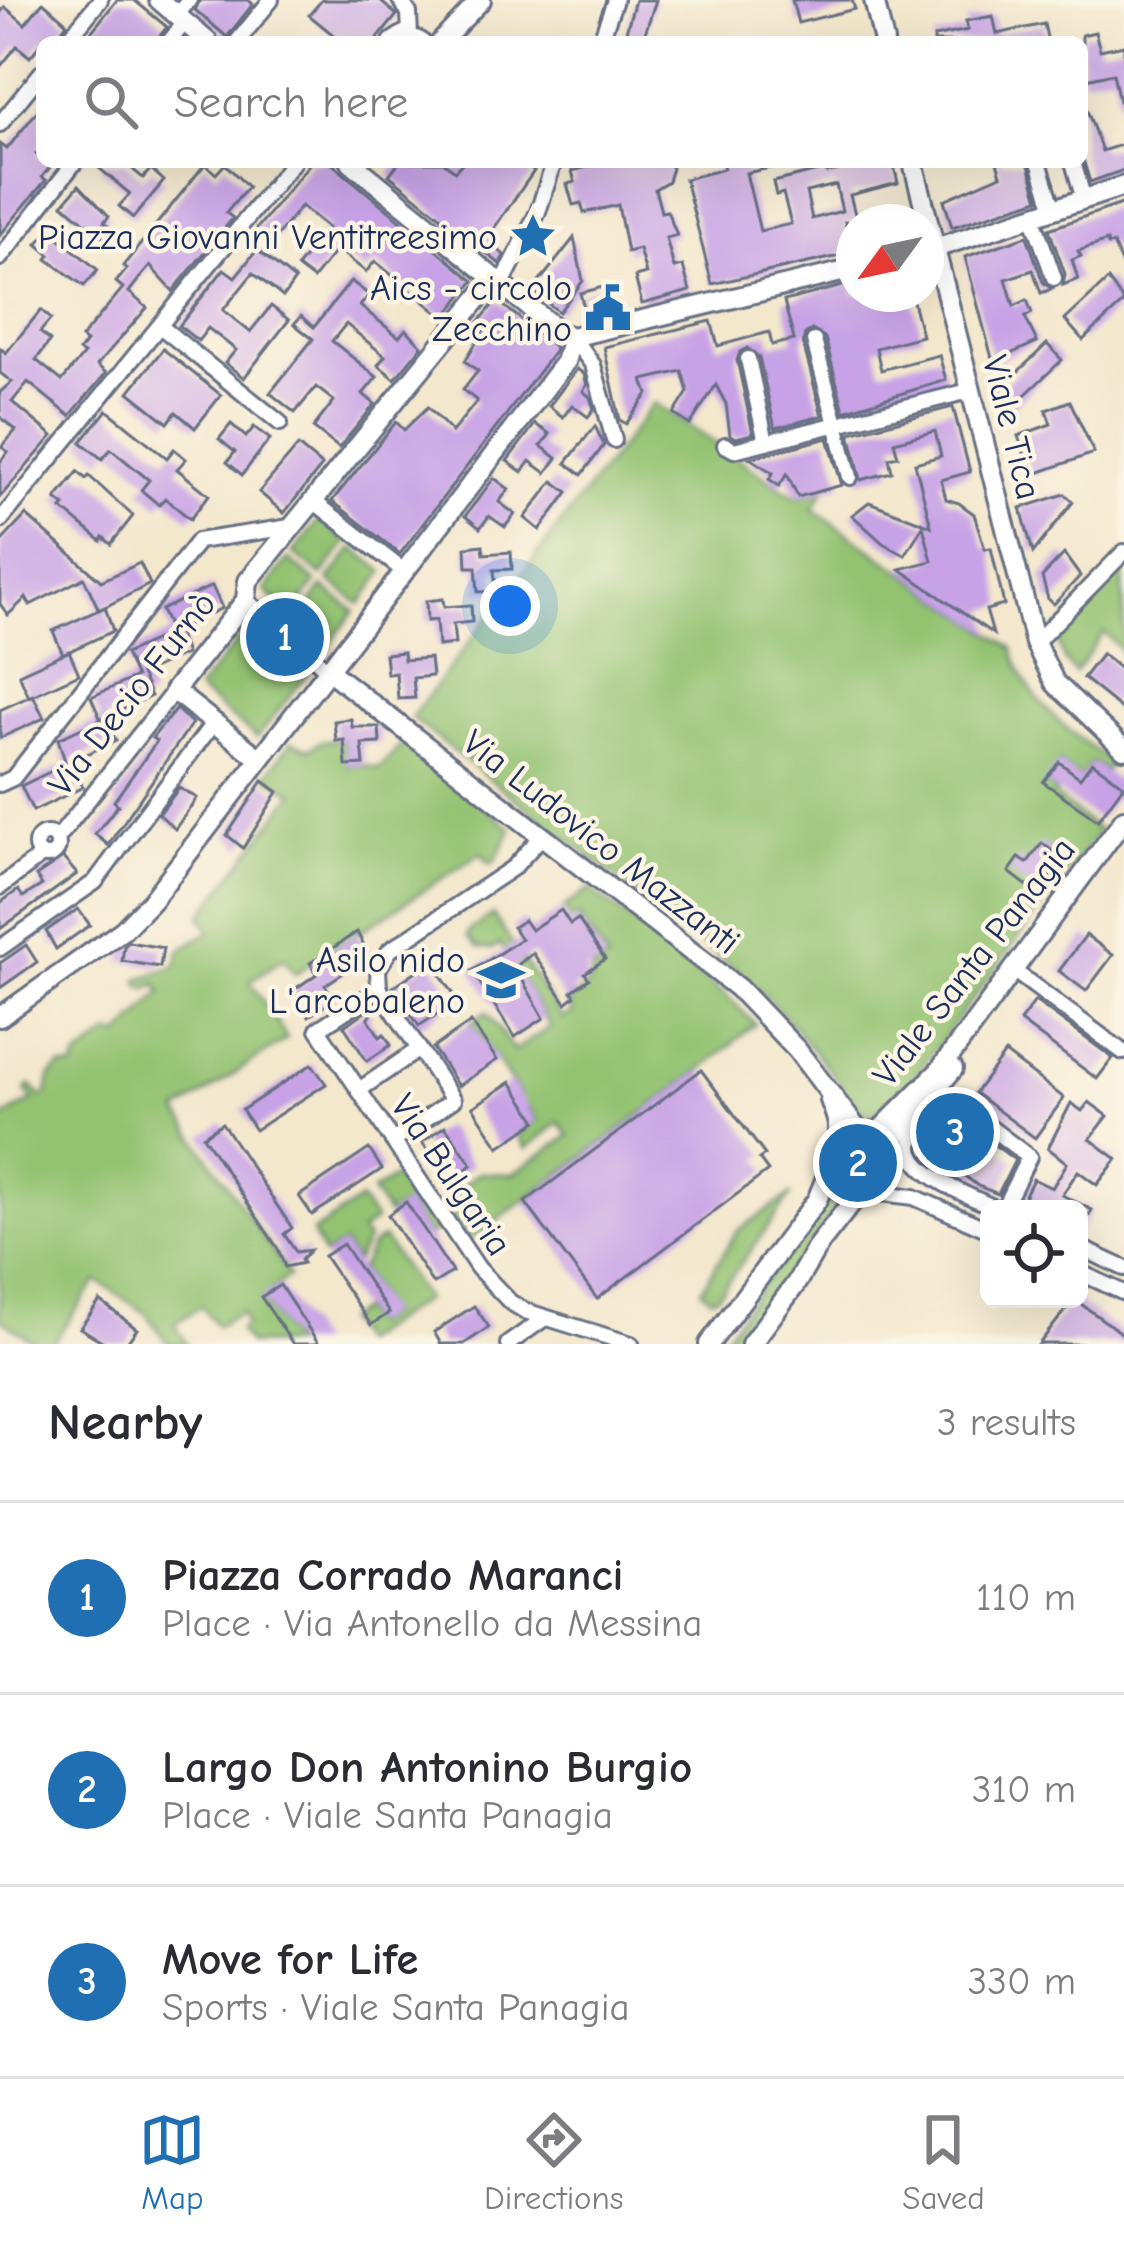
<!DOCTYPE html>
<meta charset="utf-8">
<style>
body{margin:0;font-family:"Comic Neue",sans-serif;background:#f2f2f3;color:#2b2b33}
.controls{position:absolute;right:36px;bottom:36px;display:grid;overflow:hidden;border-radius:18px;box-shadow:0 12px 48px #0002}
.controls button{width:108px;height:108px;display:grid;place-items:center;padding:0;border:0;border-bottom:3px solid #e1e1e2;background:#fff;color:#2b2b33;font:60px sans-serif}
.compass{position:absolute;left:836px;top:204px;width:108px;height:108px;border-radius:50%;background:#fff;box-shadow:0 12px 48px #0002;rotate:237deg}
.you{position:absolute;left:510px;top:606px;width:42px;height:42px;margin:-30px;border:9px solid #fff;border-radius:50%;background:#1a73e8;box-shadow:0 0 0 18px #1a73e833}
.badge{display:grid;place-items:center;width:78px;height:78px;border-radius:50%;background:#1f6fb2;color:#fff;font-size:39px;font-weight:700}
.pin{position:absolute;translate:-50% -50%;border:6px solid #fff;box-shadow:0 3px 12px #0006}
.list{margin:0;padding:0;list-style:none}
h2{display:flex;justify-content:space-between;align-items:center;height:156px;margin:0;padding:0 48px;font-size:51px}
h2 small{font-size:39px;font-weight:400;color:#7c7c81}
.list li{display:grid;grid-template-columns:78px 1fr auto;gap:36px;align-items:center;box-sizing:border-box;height:192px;padding:0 48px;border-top:3px solid #e1e1e2}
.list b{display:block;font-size:45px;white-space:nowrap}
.list p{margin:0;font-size:39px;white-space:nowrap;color:#7c7c81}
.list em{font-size:39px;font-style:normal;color:#7c7c81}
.icon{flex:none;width:66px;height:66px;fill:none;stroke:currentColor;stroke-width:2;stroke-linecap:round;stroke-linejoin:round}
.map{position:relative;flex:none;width:1124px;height:1344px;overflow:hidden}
.search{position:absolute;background:#fff;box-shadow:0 12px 48px #0002;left:36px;right:36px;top:36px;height:132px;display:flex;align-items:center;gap:30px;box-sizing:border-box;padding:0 42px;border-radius:18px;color:#7c7c81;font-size:45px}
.sheet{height:732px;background:#fff}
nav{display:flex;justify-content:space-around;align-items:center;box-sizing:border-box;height:168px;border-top:3px solid #e1e1e2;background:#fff;font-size:33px;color:#7c7c81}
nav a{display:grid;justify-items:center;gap:6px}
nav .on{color:#1f6fb2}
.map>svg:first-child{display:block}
</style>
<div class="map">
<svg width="1124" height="1344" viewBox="0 0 1124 1344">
<rect width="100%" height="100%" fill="#fcf5e5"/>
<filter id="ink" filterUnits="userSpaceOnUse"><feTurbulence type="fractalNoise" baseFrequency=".00833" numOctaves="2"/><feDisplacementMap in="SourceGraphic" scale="24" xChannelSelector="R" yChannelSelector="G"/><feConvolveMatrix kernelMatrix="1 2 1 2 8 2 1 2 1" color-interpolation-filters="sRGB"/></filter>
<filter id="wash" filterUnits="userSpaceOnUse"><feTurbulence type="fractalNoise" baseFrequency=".004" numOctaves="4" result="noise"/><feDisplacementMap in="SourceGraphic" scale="48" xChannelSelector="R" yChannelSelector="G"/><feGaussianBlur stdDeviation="2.7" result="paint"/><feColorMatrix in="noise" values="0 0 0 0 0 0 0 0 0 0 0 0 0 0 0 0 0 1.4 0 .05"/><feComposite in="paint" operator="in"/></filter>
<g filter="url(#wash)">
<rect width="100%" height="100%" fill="#f3e7cc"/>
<!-- green -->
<g fill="#93c271" stroke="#577868" stroke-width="3">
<path d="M 654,403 L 796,497 L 825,489 L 813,509 L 1013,648 C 1026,703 1068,730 1111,763 L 1105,771 L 1092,762 L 1083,774 L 1092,787 L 1059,762 L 1046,784 L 1056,792 L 1054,796 L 1099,831 L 914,1077 L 869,1119 L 783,1014 L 745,977 L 411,718 Z"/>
<polygon points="319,520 347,542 322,575 293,553"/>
<polygon points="354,548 384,572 360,604 329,580"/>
<polygon points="288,559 316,582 291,616 265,590"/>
<polygon points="1123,563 1124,653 1104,632 1075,673 1064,660 1055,633 1065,621 1070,625 1077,617 1073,612 1092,588"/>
<polygon points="323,587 355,611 328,646 298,621"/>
<polygon points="252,623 310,670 257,738 197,690"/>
<polygon points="344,740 347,766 364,765 379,769 403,743 512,829 495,861 490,864 481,853 295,974 284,958 250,981 287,1038 178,1112 289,1276 262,1298 293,1344 248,1344 239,1331 246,1324 241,1312 217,1326 201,1306 175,1324 187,1344 168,1344 146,1313 97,1281 52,1344 37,1344 0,1318 0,1120 33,1100 26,1091 30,1085 41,1097 47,1094 50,1077 60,1067 74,1068 77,1059 110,1034 120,1036 162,992 156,983 148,989 140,985 139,979 176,966 180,950 210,931 201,916 294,793 266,776 291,742 309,749 321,741"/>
<polygon points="590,889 729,998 755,1024 701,1070 469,1241 443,1201 478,1173 513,1174 569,1136 559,1122 526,1149 517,1135 537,1120 528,1106 523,1108 520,1095 471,1022 487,1012 514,1051 550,1027 500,944 492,949 478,947 468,936 470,930 493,915 562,1019 572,1013 568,1004 591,982 592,971 608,960 578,916 571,920 564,908"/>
<polygon points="405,1176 439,1228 428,1236 406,1203 388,1215 372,1192 395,1177"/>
<polygon points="792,1194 718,1295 711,1298 701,1290 737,1231"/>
<polygon points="829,1194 840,1203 736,1344 726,1342 725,1336"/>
<polygon points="360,1200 375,1221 361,1231 367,1240 355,1262 343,1244 324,1256 312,1233"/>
<polygon points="383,1238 425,1299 359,1343 344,1321 360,1310 371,1325 388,1313 360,1269 372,1245"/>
</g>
<g id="blocks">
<!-- building -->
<g fill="#c7a2e6" fill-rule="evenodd">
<polygon points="117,0 134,0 167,27 155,42 83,42"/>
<polygon points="200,0 248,0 253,4 227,37 195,10"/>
<polygon points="322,0 379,0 397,15 375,42 342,42 309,15"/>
<polygon points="635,0 656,0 642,42 623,42"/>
<polygon points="792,0 852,0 855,9 798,23"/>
<polygon points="43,2 67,23 53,42 42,42 30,57 17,46 0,67 0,13 5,7 25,24"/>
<polygon points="993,16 997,34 1044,24 1048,42 934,42 934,37 968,30 966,21"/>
<polygon points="1095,32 1100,50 1124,45 1124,101 1119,101 1113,73 1082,80 1082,35"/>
<polygon points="1082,97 1102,151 1124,144 1124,170 1090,182 1082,156"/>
<polygon points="42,105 42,147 36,154 51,166 42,177 46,180 0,235 0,144 7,149"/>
<polygon points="105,162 124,162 143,178 151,169 164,181 133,218 119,206 130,194 99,168"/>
<polygon points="311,162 330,162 474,281 444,318 375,261 366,272 337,249 313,279 297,267 328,228 301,206 270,245 254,232"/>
<polygon points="399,162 443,162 455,171 463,162 523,162 534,171 490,234 494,238 491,243 504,255 500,264 389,175"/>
<polygon points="606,162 668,162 672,168 668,181 655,189 661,212 667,211 677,235 666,238 674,268 683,266 690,291 642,304 635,277 646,274 639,249 627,252 618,205 584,213 581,203 573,205 567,184 575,182 572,171"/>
<path d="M 722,162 L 773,162 L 774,167 L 746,173 L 760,231 L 791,224 L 783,193 L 776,195 L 773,182 L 826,169 L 827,173 L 873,162 L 893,162 L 898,183 L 850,195 L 857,222 L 845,222 L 853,253 L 712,284 L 685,179 L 724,169 ZM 836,185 L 842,211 L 812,219 L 806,192 Z"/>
<polygon points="997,162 1028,162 1039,199 952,227 944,200 1001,175"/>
<polygon points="205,164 216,174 225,164 248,187 226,213 233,218 173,291 150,266 139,279 129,292 147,308 97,365 106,373 70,416 28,382 12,402 53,436 0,497 0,462 8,452 2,447 16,430 0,417 0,392 12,382 0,373 0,348 6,353 41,310 51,319 40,332 50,341 36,360 62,381 84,354 79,351 86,342 81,338 123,288 116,282 127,269 123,266"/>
<polygon points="79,185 109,216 104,222 115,232 107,241 63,204"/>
<polygon points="1124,203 1124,270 1113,244 1108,245 1107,241 1078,251 1081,256 1072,260 1078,279 1063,285 1065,274 1049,229"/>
<polygon points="49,230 98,270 84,286 47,259 50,255 37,244"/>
<polygon points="1027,236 1043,282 1052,289 1041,293 1033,270 1006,279 1014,306 1027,300 1032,313 1025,317 1037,342 993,362 965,257"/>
<polygon points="574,238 583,281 559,312 532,291"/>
<polygon points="257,250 295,280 283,297 253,273 223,310 250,332 271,306 289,320 244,378 225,363 236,350 208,328 198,341 179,326 224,269 235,277"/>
<polygon points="1108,280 1124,302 1083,340 1065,320"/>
<polygon points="351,281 369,295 360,306 399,337 406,329 422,346 395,379 378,365 385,356 346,324 332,341 377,377 363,394 375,404 339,448 313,428 334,401 316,387 295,413 270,393 313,339 294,324 301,316 314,327"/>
<polygon points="854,283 854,294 911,294 922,336 876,348 881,370 939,355 946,380 844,411 825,338 812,330 805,334 803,343 822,416 775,428 759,357 747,348 740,352 737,360 753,434 736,438 730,435 726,404 716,385 690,425 674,414 688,392 682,371 643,380 648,394 626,424 620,420 604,347 711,321 718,346 769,332 772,345 794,340 784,301"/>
<polygon points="610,285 617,312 587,320 580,293"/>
<polygon points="497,300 555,347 554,352 400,554 332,501 396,422 404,430 428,407 452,432 477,401 463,390 478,371 465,361 485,328 478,323"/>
<polygon points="1047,344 1062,360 1010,409 1002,387"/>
<polygon points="163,349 221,395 195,428 176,412 168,423 129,392"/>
<polygon points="577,369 584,374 587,385 583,391 590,397 594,409 588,417 572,405 563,417 549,406"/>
<polygon points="1070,401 1094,453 1032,475 1018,436 1051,424 1046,410"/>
<polygon points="953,407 970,472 941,480 946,499 959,503 974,514 985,549 991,548 1004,605 986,610 993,634 900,569 932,561 923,526 905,555 883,543 852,515 869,502 931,526 915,463 941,456 935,431 894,442 898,456 889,458 892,472 861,480 850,433"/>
<polygon points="107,410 167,458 174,449 186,459 177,469 209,495 190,519 165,498 159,505 141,490 149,480 111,449 102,459 81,442"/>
<polygon points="231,424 246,437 254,427 270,439 242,475 227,462 235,452 219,439"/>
<polygon points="535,424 550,434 541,446 557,458 546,473 530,461 522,472 507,461"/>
<polygon points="595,426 604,445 582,475 566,463"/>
<polygon points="828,438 842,485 798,497 787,474 779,486 769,479 773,473 750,458"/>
<polygon points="298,446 322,466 284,513 259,492"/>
<polygon points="78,472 86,479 89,476 133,516 111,544 103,537 101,541 62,509 65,506 56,499"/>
<polygon points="494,478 509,489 499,502 515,514 505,527 489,516 480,528 465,516"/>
<polygon points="553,481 568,492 540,530 525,518"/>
<polygon points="1065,494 1073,502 1033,553 1021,508"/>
<polygon points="26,515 101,581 140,563 150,584 99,610 84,578 30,605 26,598 8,615 0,604 0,543"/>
<polygon points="483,545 484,554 511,552 512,569 494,570 496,591 478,592 476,567 467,567 466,547"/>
<polygon points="1064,554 1080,576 1054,604 1048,599 1042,577"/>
<polygon points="212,586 222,608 177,630 186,654 141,674 151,696 101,720 91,697 136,677 125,654 171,633 161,610"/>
<polygon points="443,599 444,607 471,605 472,622 453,624 455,644 438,646 436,620 427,621 426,601"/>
<polygon points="105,607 113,631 63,654 53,631"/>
<polygon points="69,651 79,674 29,697 19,674"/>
<polygon points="403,652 404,660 430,658 432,676 413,678 415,698 398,699 396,673 387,674 385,654"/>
<polygon points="1102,654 1124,672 1124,711 1083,678"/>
<polygon points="33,695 44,718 0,738 0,710"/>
<polygon points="176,709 192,723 108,845 95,834 118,805 114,801 157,741 152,738"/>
<polygon points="106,717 116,741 71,761 83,787 33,811 21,786 66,764 58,739"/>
<polygon points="351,719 352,727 379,727 380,743 362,744 364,765 346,766 344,740 336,741 334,721"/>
<polygon points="1059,762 1080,778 1092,762 1124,785 1098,820 1043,782"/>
<polygon points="263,781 278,792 243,848 227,835"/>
<polygon points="179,788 197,798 175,829 159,814"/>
<polygon points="1042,843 1064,860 1042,888 1034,883 1030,888 1009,872 1019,858 1027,863"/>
<polygon points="63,858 77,874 0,929 0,903 18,890 23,897 42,885 36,876"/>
<polygon points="78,909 90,925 56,949 46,931"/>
<polygon points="561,910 570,924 578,919 605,959 585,973 589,979 572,991 575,996 566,1003 533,953 515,967 544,1018 515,1037 472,971 521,939 513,927 524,920 531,930"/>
<polygon points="357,932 369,956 325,985 334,999 309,1016 292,991 317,974 310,963"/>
<polygon points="1086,935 1113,955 1086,991 1059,971"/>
<polygon points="129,942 163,948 160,967 122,961 124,946"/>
<polygon points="26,945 37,962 0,988 0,963"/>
<polygon points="431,961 458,1000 419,1026 393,987"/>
<polygon points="1035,1001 1113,1058 1097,1079 1020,1021"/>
<polygon points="368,1010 371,1015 368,1018 380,1037 384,1034 391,1045 367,1061 344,1026"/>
<polygon points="471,1022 497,1060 458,1086 433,1048"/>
<polygon points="1005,1053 1064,1098 1035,1138 975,1093"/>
<polygon points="312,1064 326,1084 255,1130 242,1110"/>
<polygon points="701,1070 765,1155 759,1159 768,1171 597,1299 525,1202"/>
<polygon points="511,1082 537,1121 499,1147 473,1107"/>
<polygon points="1089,1102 1108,1116 1090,1139 1117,1159 1097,1185 1078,1171 1062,1195 1092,1210 1079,1236 1079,1209 1018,1209 1033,1179 1052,1188 1067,1163 1048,1148 1071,1103 1082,1111"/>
<polygon points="955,1116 1015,1160 998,1194 978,1186 949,1164 944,1170 926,1155"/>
<polygon points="222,1123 292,1228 284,1234 296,1252 310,1250 301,1260 303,1263 285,1267 278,1249 203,1136"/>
<polygon points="445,1126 472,1165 448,1181 422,1142"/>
<polygon points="369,1149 382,1169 312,1215 299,1196"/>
<polygon points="406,1202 452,1272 433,1284 388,1215"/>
<polygon points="343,1244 389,1313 371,1325 324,1256"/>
<polygon points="280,1285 287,1296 319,1344 293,1344 261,1297"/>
<polygon points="1074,1299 1124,1335 1124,1344 1039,1344"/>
<polygon points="100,1301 137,1329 126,1344 107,1344 80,1328"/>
<polygon points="474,1306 489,1327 464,1344 441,1344 434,1332"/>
</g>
</g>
</g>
<g filter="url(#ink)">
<use href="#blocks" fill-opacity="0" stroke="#676f84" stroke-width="3"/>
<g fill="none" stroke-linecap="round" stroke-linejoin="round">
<defs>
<g id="street">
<polyline points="400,0 409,13 410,36"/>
<polyline points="177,15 189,0"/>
<polyline points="66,42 100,0"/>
<polyline points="169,42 185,22"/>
<polyline points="237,42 271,0"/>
<polyline points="600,42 615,0"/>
<polyline points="0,124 42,72"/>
<polyline points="1039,162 1054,210"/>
<polyline points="1073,162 1084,200"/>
<polyline points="1033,218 1054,278"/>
<polyline points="0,258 75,162"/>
<polyline points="502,284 538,212 554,162"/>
<polyline points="160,326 280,423"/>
<polyline points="572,337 593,365 614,440"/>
<polyline points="814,341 850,477"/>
<polyline points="748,359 766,442"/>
<polyline points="725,445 734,450 969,391"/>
<polyline points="312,500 405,572"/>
<polyline points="0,521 293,162"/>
<polyline points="246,600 328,670"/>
<polyline points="1035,643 1124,552"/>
<polyline points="0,784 13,778 198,541 290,527"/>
<circle cx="47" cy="845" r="11"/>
<polyline points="57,839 174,691"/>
<polyline points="0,887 42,855"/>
<polyline points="0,948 95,882 214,722"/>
<polyline points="1022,977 1123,1052"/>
<polyline points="379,989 318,1029 478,1268 510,1302 525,1311 631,1344"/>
<polyline points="379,989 378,969 390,950 514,867 542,836"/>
<polyline points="379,989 453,1100 393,1141"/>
<polyline points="939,1089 1029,1157 1003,1209"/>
<polyline points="359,1090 419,1049"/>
<path d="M 924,1109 C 920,1120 911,1135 911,1146 C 910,1175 975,1198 997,1209"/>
<polyline points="873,1192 914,1197 989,1230"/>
<polyline points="1079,1247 1124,1268"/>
<polyline points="1079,1272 1124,1293"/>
<polyline points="508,1344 545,1318"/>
</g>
<g id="secondary">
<polyline points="159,0 208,42"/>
<polyline points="874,0 884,42"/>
<polyline points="393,42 404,35 420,42"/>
<polyline points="441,42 481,0"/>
<polyline points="351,162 561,333 572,337 854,269"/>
<polyline points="913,162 1035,643 1055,683 1124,749"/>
<polyline points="926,251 1124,186"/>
<polyline points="328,670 738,988 797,1050 861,1134"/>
<polyline points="260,759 174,691 246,600 248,581 495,278"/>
<polyline points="0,1017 123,930 152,900 565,362 572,337"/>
<path d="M 830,1100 C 834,1111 841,1125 837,1138 C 833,1153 820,1163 832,1181 C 854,1217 908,1184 880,1143 L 855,1133 L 837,1141"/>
<polyline points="867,1135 881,1129 939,1071 1124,819"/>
<polyline points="888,1155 892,1141 953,1069"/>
<polyline points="709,1344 817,1200 828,1173"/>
<polyline points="751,1344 795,1285 819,1244 857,1196"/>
</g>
</defs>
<!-- street casing -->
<use href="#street" stroke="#676f84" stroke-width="20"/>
<!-- secondary casing -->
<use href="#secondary" stroke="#676f84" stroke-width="24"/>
<!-- street -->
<use href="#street" stroke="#fff" stroke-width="14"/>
<!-- secondary -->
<use href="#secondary" stroke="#fff" stroke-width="18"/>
</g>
</g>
<!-- icons -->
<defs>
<symbol id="sight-bare" viewBox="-9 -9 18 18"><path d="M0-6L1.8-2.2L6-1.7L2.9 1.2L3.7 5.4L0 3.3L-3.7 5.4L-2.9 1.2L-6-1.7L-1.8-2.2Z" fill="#1f6fb2" stroke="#fcf5e5" stroke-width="2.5" paint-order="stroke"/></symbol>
<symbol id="civic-bare" viewBox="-9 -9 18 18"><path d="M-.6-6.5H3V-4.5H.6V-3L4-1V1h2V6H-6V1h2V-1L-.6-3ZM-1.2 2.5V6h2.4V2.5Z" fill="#1f6fb2" stroke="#fcf5e5" stroke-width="2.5" paint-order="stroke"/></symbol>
<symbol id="school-bare" viewBox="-9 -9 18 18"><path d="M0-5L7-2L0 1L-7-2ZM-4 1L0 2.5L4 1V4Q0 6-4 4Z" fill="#1f6fb2" stroke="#fcf5e5" stroke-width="2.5" paint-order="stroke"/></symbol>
</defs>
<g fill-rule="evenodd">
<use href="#sight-bare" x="500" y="203" width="66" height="66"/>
<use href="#civic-bare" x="575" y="275" width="66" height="66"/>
<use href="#school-bare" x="468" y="947" width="66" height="66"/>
</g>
<g text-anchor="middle" stroke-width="9" stroke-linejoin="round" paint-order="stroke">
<!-- poi labels -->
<g font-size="36" fill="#1b2f5e" stroke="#fcf5e5" text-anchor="end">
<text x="497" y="249">Piazza Giovanni Ventitreesimo</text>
<text x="572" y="300">Aics - circolo<tspan x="572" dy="41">Zecchino</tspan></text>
<text x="465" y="972">Asilo nido<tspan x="465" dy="41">L'arcobaleno</tspan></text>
</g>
<!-- street labels -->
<g font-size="36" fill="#1b2f5e" stroke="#fcf5e5">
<text transform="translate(1013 427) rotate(76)" y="13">Viale Tica</text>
<text transform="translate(131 693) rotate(-52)" y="13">Via Decio Furnò</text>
<text transform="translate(602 841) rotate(38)" y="13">Via Ludovico Mazzanti</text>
<text transform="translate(973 961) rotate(-52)" y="13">Viale Santa Panagia</text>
<text transform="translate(452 1174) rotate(56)" y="13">Via Bulgaria</text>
</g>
</g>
</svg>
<div class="controls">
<button><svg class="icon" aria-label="locate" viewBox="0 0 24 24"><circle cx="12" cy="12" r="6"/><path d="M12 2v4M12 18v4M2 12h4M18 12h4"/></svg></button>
</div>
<svg class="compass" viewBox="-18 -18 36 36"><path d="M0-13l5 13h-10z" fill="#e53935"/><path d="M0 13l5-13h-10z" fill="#7c7c81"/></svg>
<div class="you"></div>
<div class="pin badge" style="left:285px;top:637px">1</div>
<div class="pin badge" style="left:858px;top:1163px">2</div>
<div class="pin badge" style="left:955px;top:1132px">3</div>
<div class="search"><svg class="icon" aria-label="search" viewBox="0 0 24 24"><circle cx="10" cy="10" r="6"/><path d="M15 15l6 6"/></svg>Search here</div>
</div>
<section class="sheet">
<h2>Nearby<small>3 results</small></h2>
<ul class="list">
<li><span class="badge">1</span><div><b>Piazza Corrado Maranci</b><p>Place · Via Antonello da Messina</p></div><em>110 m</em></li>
<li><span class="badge">2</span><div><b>Largo Don Antonino Burgio</b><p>Place · Viale Santa Panagia</p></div><em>310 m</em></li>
<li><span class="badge">3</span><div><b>Move for Life</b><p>Sports · Viale Santa Panagia</p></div><em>330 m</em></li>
</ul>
</section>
<nav>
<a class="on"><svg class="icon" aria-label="map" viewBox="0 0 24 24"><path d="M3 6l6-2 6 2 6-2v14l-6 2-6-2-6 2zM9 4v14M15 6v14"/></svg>Map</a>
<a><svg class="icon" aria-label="directions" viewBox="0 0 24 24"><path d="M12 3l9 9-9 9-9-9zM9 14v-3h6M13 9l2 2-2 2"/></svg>Directions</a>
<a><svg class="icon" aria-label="saved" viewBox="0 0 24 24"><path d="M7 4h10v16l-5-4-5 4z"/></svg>Saved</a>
</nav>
